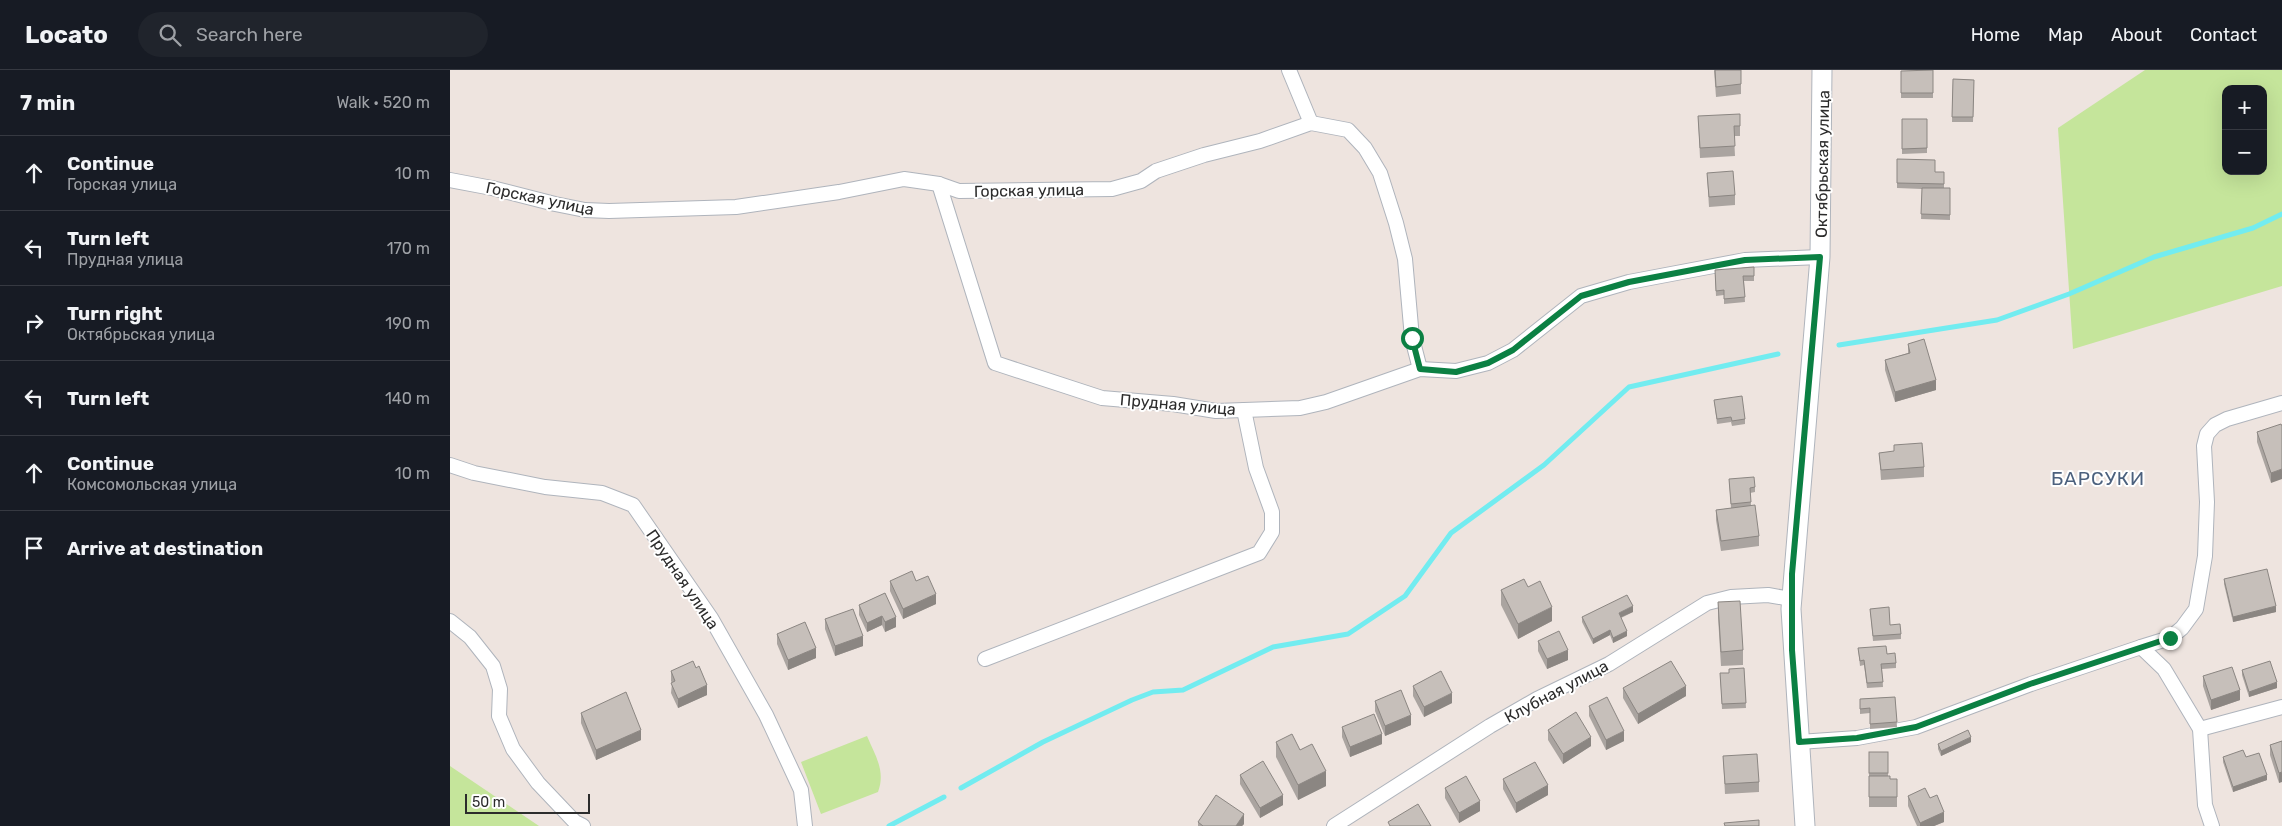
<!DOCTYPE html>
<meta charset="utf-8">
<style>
body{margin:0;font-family:Rubik,sans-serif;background:#20242c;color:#f1f3f6}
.controls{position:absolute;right:15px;top:15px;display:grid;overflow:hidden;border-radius:10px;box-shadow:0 5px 20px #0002}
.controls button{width:45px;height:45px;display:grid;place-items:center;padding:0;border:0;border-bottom:1px solid #363941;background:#171b24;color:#f1f3f6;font:25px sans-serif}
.scale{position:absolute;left:15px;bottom:12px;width:125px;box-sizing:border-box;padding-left:5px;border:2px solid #2c2c2c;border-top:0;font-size:14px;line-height:18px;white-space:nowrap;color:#2c2c2c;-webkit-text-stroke:4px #fff;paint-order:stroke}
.stop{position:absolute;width:15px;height:15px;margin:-11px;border:4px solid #0b8043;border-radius:50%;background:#fff}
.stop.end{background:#0b8043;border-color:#fff;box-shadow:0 1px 5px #0008}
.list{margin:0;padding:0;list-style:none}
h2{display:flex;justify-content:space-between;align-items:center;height:65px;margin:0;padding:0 20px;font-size:21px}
h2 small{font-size:16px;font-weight:400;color:#9ea1a6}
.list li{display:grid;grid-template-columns:32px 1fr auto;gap:15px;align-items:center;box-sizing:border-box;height:75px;padding:0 20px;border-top:1px solid #363941}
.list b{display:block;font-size:19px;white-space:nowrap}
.list p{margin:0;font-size:16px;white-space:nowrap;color:#9ea1a6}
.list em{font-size:16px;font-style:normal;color:#9ea1a6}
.icon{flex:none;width:28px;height:28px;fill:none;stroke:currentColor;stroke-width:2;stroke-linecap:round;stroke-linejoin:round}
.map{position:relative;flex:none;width:1832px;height:756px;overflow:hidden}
header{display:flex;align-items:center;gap:30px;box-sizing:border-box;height:70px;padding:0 25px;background:#171b24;border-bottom:1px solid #363941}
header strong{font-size:24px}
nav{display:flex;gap:28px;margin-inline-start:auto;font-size:18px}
.search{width:350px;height:45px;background:#20242c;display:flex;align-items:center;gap:12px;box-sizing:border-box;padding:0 18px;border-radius:28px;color:#9ea1a6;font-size:19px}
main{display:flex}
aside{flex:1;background:#171b24}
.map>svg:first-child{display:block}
</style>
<header>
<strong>Locato</strong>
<div class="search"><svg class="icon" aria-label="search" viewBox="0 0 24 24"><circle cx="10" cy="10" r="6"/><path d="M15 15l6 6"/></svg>Search here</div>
<nav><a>Home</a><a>Map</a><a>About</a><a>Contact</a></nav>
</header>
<main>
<aside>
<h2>7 min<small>Walk · 520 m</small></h2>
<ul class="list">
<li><svg class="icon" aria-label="ahead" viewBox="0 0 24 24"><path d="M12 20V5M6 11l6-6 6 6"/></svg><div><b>Continue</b><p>Горская улица</p></div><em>10 m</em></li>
<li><svg class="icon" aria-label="left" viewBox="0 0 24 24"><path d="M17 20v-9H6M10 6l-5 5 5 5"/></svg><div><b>Turn left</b><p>Прудная улица</p></div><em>170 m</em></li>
<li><svg class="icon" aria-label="right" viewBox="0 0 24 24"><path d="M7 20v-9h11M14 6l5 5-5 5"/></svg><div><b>Turn right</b><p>Октябрьская улица</p></div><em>190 m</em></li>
<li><svg class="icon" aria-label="left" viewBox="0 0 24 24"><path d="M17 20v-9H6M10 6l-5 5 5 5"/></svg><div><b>Turn left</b></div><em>140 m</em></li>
<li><svg class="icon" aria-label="ahead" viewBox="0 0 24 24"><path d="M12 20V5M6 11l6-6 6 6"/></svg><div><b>Continue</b><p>Комсомольская улица</p></div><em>10 m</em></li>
<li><svg class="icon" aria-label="arrive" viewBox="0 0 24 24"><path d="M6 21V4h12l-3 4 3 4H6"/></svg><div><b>Arrive at destination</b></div></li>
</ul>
</aside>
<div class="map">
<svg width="1832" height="756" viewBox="0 0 1832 756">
<rect width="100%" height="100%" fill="#eee4df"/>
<!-- green -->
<g fill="#c5e59b" fill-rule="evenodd">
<path d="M 1695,0 L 1832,0 L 1832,216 L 1623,279 L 1608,58 ZM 1776,19 L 1813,19 L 1813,101 L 1776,101 Z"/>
<path d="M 417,666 C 425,685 436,701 428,722 L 371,744 L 351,692 Z"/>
<polygon points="0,696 89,756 0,756"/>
</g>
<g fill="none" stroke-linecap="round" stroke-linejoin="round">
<!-- stream -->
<g stroke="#72ecf0" stroke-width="5">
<polyline points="1389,275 1547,250 1619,224 1704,187 1803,158 1832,144"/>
<polyline points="511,718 593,672 682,630 703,622 733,620 823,577 898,564 955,526 1001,463 1094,395 1179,317 1328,284"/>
<polyline points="439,756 494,727"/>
</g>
<defs>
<g id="minor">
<polyline points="839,0 861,53"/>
<polyline points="0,110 42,118 105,134 135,140 159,141 286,137 389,122 454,109 489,114 509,121 662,119 691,111 706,101 754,85 810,71 861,53 898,60 915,78 930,103 946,153 955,189 962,268 970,299"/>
<polyline points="489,114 545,293 652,328 723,334 766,341 850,338 876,332 970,299 1006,301 1038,293 1063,280 1131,226 1179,212 1295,190 1370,187"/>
<polyline points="0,395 24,403 95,417 152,423 183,435 261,548 316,645 351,720 355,756"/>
<polyline points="0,551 20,567 43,596 50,619 49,646 63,679 88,713 125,752 133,756"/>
<polyline points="1691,577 1720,568 1732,558 1746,539 1755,486 1757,432 1754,376 1757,364 1765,355 1777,349 1832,333"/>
<polyline points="535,589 809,483 822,462 822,442 806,398 794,340"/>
<polyline points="1750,659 1832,637"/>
<polyline points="1349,672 1407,668 1466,657 1581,614 1691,577 1714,599 1750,659 1755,735 1762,756"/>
<polyline points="884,756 1040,656 1087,629 1159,594 1257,533 1281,527 1318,525 1341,529"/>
</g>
<polyline id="secondary" points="1355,756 1341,539 1370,187 1372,0"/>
</defs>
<!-- minor casing -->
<use href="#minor" stroke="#afb4bc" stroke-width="16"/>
<!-- secondary casing -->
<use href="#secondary" stroke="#afb4bc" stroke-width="21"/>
<!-- minor -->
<use href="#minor" stroke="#fff" stroke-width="14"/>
<!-- secondary -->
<use href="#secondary" stroke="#fff" stroke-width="19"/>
</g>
<!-- wall -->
<g fill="#aaa4a0">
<polygon points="1264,0 1291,14 1291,24 1266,27"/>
<polygon points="1483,0 1483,28 1451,28 1451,1"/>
<polygon points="1503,9 1524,10 1523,52 1502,52"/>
<polygon points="1248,46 1290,56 1290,66 1284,66 1285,86 1250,88"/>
<polygon points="1452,49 1477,49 1477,83 1452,84"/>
<polygon points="1447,89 1485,102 1494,102 1494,118 1500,118 1500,150 1471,149 1472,119 1447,118"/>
<polygon points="1257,103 1285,125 1285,135 1259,137"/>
<polygon points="1304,197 1304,211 1294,211 1295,232 1274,234 1274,225 1266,226 1265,205"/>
<polygon points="1458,274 1486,320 1445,332 1435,300 1435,290 1458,283"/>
<polygon points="1264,330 1295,349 1295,354 1282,356 1281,352 1267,354"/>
<polygon points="1832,356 1821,413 1807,372 1807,362"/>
<polygon points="1444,375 1474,397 1474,407 1431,410 1429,383 1444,382"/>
<polygon points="1279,409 1305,417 1305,422 1300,423 1301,435 1309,466 1309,476 1271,481 1266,450 1266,440 1281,438"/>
<polygon points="1774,509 1826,542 1783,552 1774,514"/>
<polygon points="440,511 466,511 486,534 453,549 440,521"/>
<polygon points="1078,517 1102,551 1068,569 1051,535 1051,520"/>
<polygon points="435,523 446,557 435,562 432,555 417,562 409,545 409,535"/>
<polygon points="1268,532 1293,580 1293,595 1271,596 1268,547"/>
<polygon points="1420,539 1451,564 1451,569 1423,571"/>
<polygon points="1183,542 1171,548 1177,566 1163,573 1160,565 1143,574 1132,552 1132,547"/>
<polygon points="375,549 413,576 385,586 375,559"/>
<polygon points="327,564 366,588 338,600 327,574"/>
<polygon points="1088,571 1118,590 1097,599 1088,581"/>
<polygon points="1408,578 1437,584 1446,593 1446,598 1432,599 1433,617 1417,618 1414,595 1410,596"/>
<polygon points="1294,598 1296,638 1272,639 1270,603 1279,603"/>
<polygon points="1792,600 1827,618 1799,627 1792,605"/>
<polygon points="221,601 257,625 228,638 221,623 222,613 221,611"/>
<polygon points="1753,606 1790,630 1761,640 1753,616"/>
<polygon points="963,616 1002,633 974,647 963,626"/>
<polygon points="1173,618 1236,626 1188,654 1173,628"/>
<polygon points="1445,627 1447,657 1420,659 1420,643 1410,644 1410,629"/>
<polygon points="925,631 961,655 935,666 925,641"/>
<polygon points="1139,636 1174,671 1156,680 1139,646"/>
<polygon points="131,643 191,670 146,690 131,653"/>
<polygon points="892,657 932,674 900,687 892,667"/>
<polygon points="1098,660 1141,676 1113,694 1098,670"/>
<polygon points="1832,671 1829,713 1820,685 1820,675"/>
<polygon points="826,672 876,716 848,730 826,687"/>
<polygon points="1521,672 1491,686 1488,679 1488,674"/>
<polygon points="1419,682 1438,682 1438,706 1440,709 1447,709 1447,737 1419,737"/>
<polygon points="1273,686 1309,712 1309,722 1275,724"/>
<polygon points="1773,687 1796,687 1817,710 1783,722 1773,692"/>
<polygon points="790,705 833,735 810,748 790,714"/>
<polygon points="1053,709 1098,725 1066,743 1053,719"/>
<polygon points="995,718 1030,741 1009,753 995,728"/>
<polygon points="1458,726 1480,728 1494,752 1484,756 1467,756 1458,736"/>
<polygon points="748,752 794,754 792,756 748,756"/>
</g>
<!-- shaded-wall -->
<g fill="#8b8682">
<polygon points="1486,310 1486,320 1445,332 1445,322"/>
<polygon points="1832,399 1832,409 1821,413 1821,403"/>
<polygon points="486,524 486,534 453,549 453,539"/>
<polygon points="1183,536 1183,542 1169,548 1169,543"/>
<polygon points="1826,536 1826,542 1783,552 1783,547"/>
<polygon points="1102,537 1102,551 1068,569 1068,554"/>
<polygon points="432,546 432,555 417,562 417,553"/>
<polygon points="446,547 446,557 435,562 435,552"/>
<polygon points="1160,560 1160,565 1143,574 1143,569"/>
<polygon points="1177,561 1177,566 1163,573 1163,568"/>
<polygon points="413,566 413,576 385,586 385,576"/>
<polygon points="366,578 366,588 338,600 338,590"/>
<polygon points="1118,580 1118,590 1097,599 1097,589"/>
<polygon points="1827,612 1827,618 1799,627 1799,622"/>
<polygon points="257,615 257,625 228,638 228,629"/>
<polygon points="1236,616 1236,626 1188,654 1188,644"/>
<polygon points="1790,620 1790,630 1761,640 1761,630"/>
<polygon points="1002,623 1002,633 974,647 974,637"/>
<polygon points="961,645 961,655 935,666 935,656"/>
<polygon points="191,660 191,670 146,690 146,680"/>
<polygon points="1174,661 1174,671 1156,680 1156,670"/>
<polygon points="932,664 932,674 900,687 900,677"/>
<polygon points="1141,667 1141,676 1113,694 1113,684"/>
<polygon points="1521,667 1521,672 1491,686 1491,681"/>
<polygon points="876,701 876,716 848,730 848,715"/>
<polygon points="1832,702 1832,712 1829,713 1829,703"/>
<polygon points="1817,705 1817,710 1783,722 1783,717"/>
<polygon points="1098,715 1098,725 1066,743 1066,733"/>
<polygon points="833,725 833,735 810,748 810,738"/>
<polygon points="1030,731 1030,741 1009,753 1009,743"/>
<polygon points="1494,742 1494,752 1484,756 1470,756 1470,753"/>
<polygon points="794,744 794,754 792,756 786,756"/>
</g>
<!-- building -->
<g fill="#c6bfba" stroke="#8b8682">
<polygon points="1265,0 1291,0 1291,14 1266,17"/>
<polygon points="1483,0 1483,23 1451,23 1451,1"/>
<polygon points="1503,9 1524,10 1523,47 1502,47"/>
<polygon points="1290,44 1290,56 1284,56 1285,76 1250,78 1248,46"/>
<polygon points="1452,49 1477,49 1477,78 1452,79"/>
<polygon points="1447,89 1485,90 1485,102 1494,102 1494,114 1447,113"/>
<polygon points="1283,101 1285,125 1259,127 1257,103"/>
<polygon points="1472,118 1500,118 1500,145 1471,144"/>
<polygon points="1304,197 1304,206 1293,206 1295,227 1274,229 1274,220 1266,221 1265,200"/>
<polygon points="1474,269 1486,310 1445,322 1435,290 1460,283 1458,274"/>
<polygon points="1292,326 1295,349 1282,351 1281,347 1267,349 1264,330"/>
<polygon points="1831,354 1832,356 1832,399 1821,403 1807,362"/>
<polygon points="1472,373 1474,397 1431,400 1429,383 1444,381 1444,375"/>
<polygon points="1304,407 1305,417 1300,418 1301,432 1281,434 1279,409"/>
<polygon points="1305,435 1309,466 1271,471 1266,440"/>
<polygon points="1817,499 1826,536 1783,547 1774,509"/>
<polygon points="462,501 466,511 478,506 486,524 453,539 440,511"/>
<polygon points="1074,509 1078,517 1090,511 1102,537 1068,554 1051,520"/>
<polygon points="435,523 446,547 435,552 432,546 417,553 409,535"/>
<polygon points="1177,525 1183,536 1169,543 1177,561 1163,568 1160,560 1143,569 1132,547"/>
<polygon points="1290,531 1293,580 1271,582 1268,532"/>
<polygon points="1439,537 1440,555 1450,554 1451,564 1423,566 1420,539"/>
<polygon points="403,539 413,566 385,576 375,549"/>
<polygon points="355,552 366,578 338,590 327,564"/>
<polygon points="1109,561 1118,580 1097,589 1088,571"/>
<polygon points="1436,576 1437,584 1445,583 1446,593 1431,594 1433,612 1417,613 1414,590 1410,591 1408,578"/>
<polygon points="243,591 246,598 249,596 257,615 228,629 221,613 225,611 221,601"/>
<polygon points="1221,591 1236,616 1188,644 1173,618"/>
<polygon points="1820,591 1827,612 1799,622 1792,600"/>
<polygon points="1782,597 1790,620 1761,630 1753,606"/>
<polygon points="1294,598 1296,633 1272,634 1270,603 1279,603 1279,599"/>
<polygon points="991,601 1002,623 974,637 963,616"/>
<polygon points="951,620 961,645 935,656 925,631"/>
<polygon points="176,622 191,660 146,680 131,643"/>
<polygon points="1157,627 1174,661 1156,670 1139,636"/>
<polygon points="1445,627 1447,652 1420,654 1420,638 1410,639 1410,629"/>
<polygon points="1126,642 1141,667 1113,684 1098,660"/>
<polygon points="924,644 932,664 900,677 892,657"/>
<polygon points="1518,660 1521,667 1491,681 1488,674"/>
<polygon points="842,664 850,680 862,674 876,701 848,715 826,672"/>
<polygon points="1832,671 1832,702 1829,703 1820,675"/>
<polygon points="1793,680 1796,687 1809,683 1817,705 1783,717 1773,687"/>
<rect x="1419" y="682" width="19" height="21"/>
<polygon points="1307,684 1309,712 1275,714 1273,686"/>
<polygon points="813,691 833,725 810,738 790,705"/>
<polygon points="1085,692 1098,715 1066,733 1053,709"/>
<polygon points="1016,706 1030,731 1009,743 995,718"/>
<polygon points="1419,706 1440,706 1440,709 1447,709 1447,727 1419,727"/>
<polygon points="1475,718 1480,728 1487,725 1494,742 1470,753 1458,726"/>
<polygon points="766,725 794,744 786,756 753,756 748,752"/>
<polygon points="968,734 981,756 940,756 938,752"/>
<polygon points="1309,750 1309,756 1275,756 1274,753"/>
</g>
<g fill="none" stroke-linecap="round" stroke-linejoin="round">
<!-- route -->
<polyline stroke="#0b8043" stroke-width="6" points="962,268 970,299 1006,302 1038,293 1063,280 1131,226 1179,212 1295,190 1370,187 1342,504 1342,580 1349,672 1407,668 1466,657 1580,614 1720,568"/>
</g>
<g text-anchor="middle" stroke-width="4" stroke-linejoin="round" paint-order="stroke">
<!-- street labels -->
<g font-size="16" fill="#2c2c2c" stroke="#fff">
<text transform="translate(1372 94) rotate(-89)" y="6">Октябрьская улица</text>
<text transform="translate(579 120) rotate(-1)" y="6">Горская улица</text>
<text transform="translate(90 128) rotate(12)" y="6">Горская улица</text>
<text transform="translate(728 334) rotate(5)" y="6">Прудная улица</text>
<text transform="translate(233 509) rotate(56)" y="6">Прудная улица</text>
<text transform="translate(1106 621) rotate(-28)" y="6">Клубная улица</text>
</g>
<!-- quarter labels -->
<g font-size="19" letter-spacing="1" fill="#4c617e" stroke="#fff">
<text x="1648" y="415">БАРСУКИ</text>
</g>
</g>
</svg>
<div class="controls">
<button>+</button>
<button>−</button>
</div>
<div class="scale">50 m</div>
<div class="stop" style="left:962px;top:268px"></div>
<div class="stop end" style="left:1720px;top:568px"></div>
</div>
</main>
